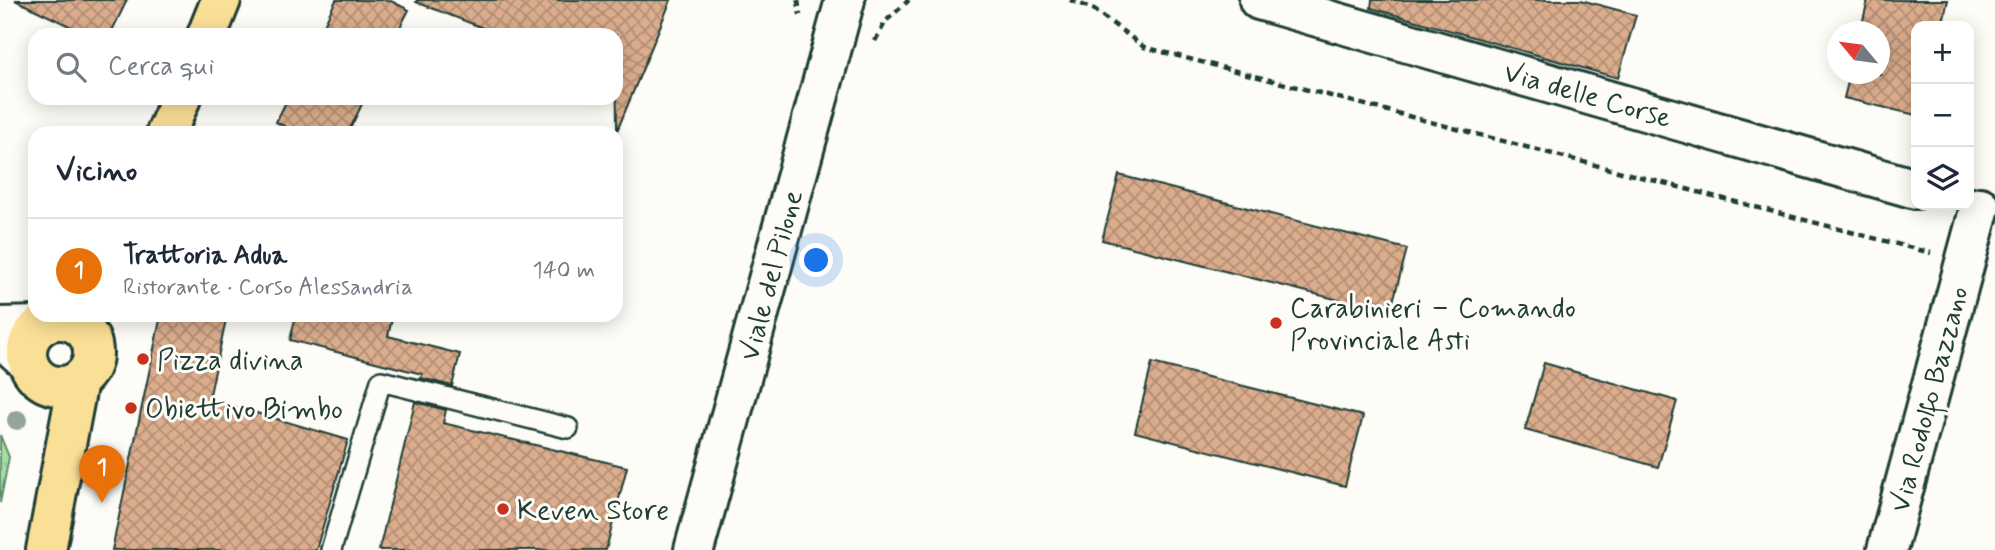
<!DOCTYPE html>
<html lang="it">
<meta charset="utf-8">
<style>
body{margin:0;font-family:Mynerve,sans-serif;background:#f6f6f7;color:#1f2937}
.controls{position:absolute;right:21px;top:21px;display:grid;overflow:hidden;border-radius:14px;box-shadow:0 4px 18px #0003}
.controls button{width:63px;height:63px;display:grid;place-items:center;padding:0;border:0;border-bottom:2px solid #e0e1e3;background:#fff;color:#1f2937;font:35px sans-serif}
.compass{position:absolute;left:1827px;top:21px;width:63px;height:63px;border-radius:50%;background:#fff;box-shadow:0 4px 18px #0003;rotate:299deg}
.you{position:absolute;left:817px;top:261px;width:24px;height:24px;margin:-18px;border:5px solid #fff;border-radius:50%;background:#1a73e8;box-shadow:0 0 0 10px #1a73e833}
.badge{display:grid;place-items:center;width:46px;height:46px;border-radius:50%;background:#b45309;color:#fff;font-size:23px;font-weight:700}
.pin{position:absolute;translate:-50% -58px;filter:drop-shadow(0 2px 4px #0008)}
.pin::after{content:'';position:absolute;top:37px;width:24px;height:21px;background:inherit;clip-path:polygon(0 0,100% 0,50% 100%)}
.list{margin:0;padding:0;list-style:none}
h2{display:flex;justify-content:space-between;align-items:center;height:91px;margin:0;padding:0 28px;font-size:30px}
h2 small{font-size:23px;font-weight:400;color:#747a83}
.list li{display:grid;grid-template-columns:46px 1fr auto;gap:21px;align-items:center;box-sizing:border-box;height:105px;padding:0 28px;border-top:2px solid #e0e1e3}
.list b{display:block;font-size:26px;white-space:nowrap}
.list p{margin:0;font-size:23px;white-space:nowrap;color:#747a83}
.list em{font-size:23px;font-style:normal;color:#747a83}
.icon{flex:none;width:38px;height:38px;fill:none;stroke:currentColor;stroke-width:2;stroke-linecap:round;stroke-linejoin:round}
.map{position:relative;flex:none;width:1995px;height:550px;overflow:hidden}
.search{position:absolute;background:#fff;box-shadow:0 4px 18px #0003;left:28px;top:28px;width:595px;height:77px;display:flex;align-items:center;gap:18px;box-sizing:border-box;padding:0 24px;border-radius:21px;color:#747a83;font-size:26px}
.panel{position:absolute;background:#fff;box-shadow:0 4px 18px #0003;left:28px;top:126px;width:595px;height:196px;border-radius:21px}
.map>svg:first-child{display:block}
</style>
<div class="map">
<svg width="1995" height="550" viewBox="0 0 1995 550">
<defs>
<pattern id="grass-tufts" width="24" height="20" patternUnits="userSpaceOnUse" patternTransform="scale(1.75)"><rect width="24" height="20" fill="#a6dfa4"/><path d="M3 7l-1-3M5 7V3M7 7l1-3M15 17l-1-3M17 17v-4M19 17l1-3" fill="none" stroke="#8ec08e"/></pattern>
<pattern id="building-cross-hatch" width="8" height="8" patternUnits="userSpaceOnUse" patternTransform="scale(1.75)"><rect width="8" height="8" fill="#dcad8d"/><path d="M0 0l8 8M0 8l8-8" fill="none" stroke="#b28e74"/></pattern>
</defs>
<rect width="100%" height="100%" fill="#fdfcf7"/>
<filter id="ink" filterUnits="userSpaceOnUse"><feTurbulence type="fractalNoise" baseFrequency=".0143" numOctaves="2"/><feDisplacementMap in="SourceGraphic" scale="14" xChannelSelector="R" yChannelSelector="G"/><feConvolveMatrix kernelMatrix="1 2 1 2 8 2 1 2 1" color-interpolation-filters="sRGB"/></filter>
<g filter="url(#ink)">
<!-- grass -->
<polygon fill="url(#grass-tufts)" stroke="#628e6c" stroke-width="2" points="0,435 9,457 0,503"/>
<!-- building -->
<g fill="url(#building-cross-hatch)" stroke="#1f3d34" stroke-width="2">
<polygon points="15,0 127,0 110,35 88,35"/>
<polygon points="336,0 389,0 409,10 396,35 319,35"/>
<polygon points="417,0 671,0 617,131 616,35 501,35 416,2"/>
<polygon points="1372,0 1581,0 1636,15 1618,78 1371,8"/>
<polygon points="1868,0 1948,0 1942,26 1916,26 1916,115 1844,98 1850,74 1880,74 1880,32 1860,32"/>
<polygon points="288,98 365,98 348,133 297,133 276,122"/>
<polygon points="1119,175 1407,249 1390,313 1102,240"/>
<polygon points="161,315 227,315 209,399 348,440 316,550 112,550"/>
<polygon points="296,315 393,315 388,336 460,354 452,386 421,378 422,374 290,340"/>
<polygon points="1152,363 1363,416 1345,486 1135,432"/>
<polygon points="1544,363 1677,401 1658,467 1525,430"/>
<polygon points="415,402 446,410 443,423 627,467 606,550 379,550"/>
</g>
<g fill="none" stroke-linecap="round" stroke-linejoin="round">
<defs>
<polyline id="lane" points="331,550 381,381 568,428"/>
<g id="street">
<polyline points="1259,0 1916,189"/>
<polyline points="0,327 41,326"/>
<polyline points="0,337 28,362"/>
<polyline points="694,550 845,0"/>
<polyline points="1887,550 1980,207"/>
</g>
<g id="primary">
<polyline points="207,35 221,0"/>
<polyline points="166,133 181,98"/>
<circle cx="60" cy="353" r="33"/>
<polyline points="46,550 78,381"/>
</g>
</defs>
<!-- lane casing -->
<use href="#lane" stroke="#1f3d34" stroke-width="24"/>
<!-- street casing -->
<use href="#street" stroke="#1f3d34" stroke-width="44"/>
<!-- primary casing -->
<use href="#primary" stroke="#1f3d34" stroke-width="44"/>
<!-- path -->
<g stroke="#1f3d34" stroke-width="4.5" stroke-dasharray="7 5" stroke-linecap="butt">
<polyline points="798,0 800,15"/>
<polyline points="1070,0 1093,9 1144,47 1931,253"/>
<polyline points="875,41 886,21 909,0"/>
</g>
<!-- lane -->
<use href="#lane" stroke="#fdfcf7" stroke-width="19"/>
<!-- street -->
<use href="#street" stroke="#fdfcf7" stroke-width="38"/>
<!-- primary -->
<use href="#primary" stroke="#fadf96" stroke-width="38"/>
</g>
<!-- trees -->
<circle fill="#92a598" cx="17" cy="420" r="10"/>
</g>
<!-- markers -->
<g fill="#c8321e" stroke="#fdfcf7" stroke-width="2.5">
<circle cx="1276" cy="323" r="7"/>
<circle cx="143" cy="359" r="7"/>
<circle cx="131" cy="408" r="7"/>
<circle cx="503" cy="509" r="7"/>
</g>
<g text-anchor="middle" stroke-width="6" stroke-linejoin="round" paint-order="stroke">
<!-- street labels -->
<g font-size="28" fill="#1f3d34" stroke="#fdfcf7">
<text transform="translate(1588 94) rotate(16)" y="10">Via delle Corse</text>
<text transform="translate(770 275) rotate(-75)" y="10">Viale del Pilone</text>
<text transform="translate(1928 399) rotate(-75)" y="10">Via Rodolfo Bazzano</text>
</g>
<!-- poi labels -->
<g font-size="28" fill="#1f3d34" stroke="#fdfcf7" text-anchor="start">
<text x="1290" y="317">Carabinieri – Comando<tspan x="1290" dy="32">Provinciale Asti</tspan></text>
<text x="157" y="369">Pizza divina</text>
<text x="145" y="418">Obiettivo Bimbo</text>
<text x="517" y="519">Keven Store</text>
</g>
</g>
</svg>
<div class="controls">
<button>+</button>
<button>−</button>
<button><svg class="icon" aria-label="layers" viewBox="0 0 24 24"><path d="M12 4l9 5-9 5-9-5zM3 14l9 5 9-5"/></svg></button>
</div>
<svg class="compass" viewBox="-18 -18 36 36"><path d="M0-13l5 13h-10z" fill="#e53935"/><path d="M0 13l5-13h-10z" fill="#747a83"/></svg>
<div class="you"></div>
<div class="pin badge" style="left:102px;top:503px;background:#e8710a">1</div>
<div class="search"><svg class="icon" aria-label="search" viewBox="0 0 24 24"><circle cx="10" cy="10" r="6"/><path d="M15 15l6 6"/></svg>Cerca qui</div>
<section class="panel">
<h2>Vicino<small></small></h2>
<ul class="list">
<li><span class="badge" style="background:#e8710a">1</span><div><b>Trattoria Adua</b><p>Ristorante · Corso Alessandria</p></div><em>140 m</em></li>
</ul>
</section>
</div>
